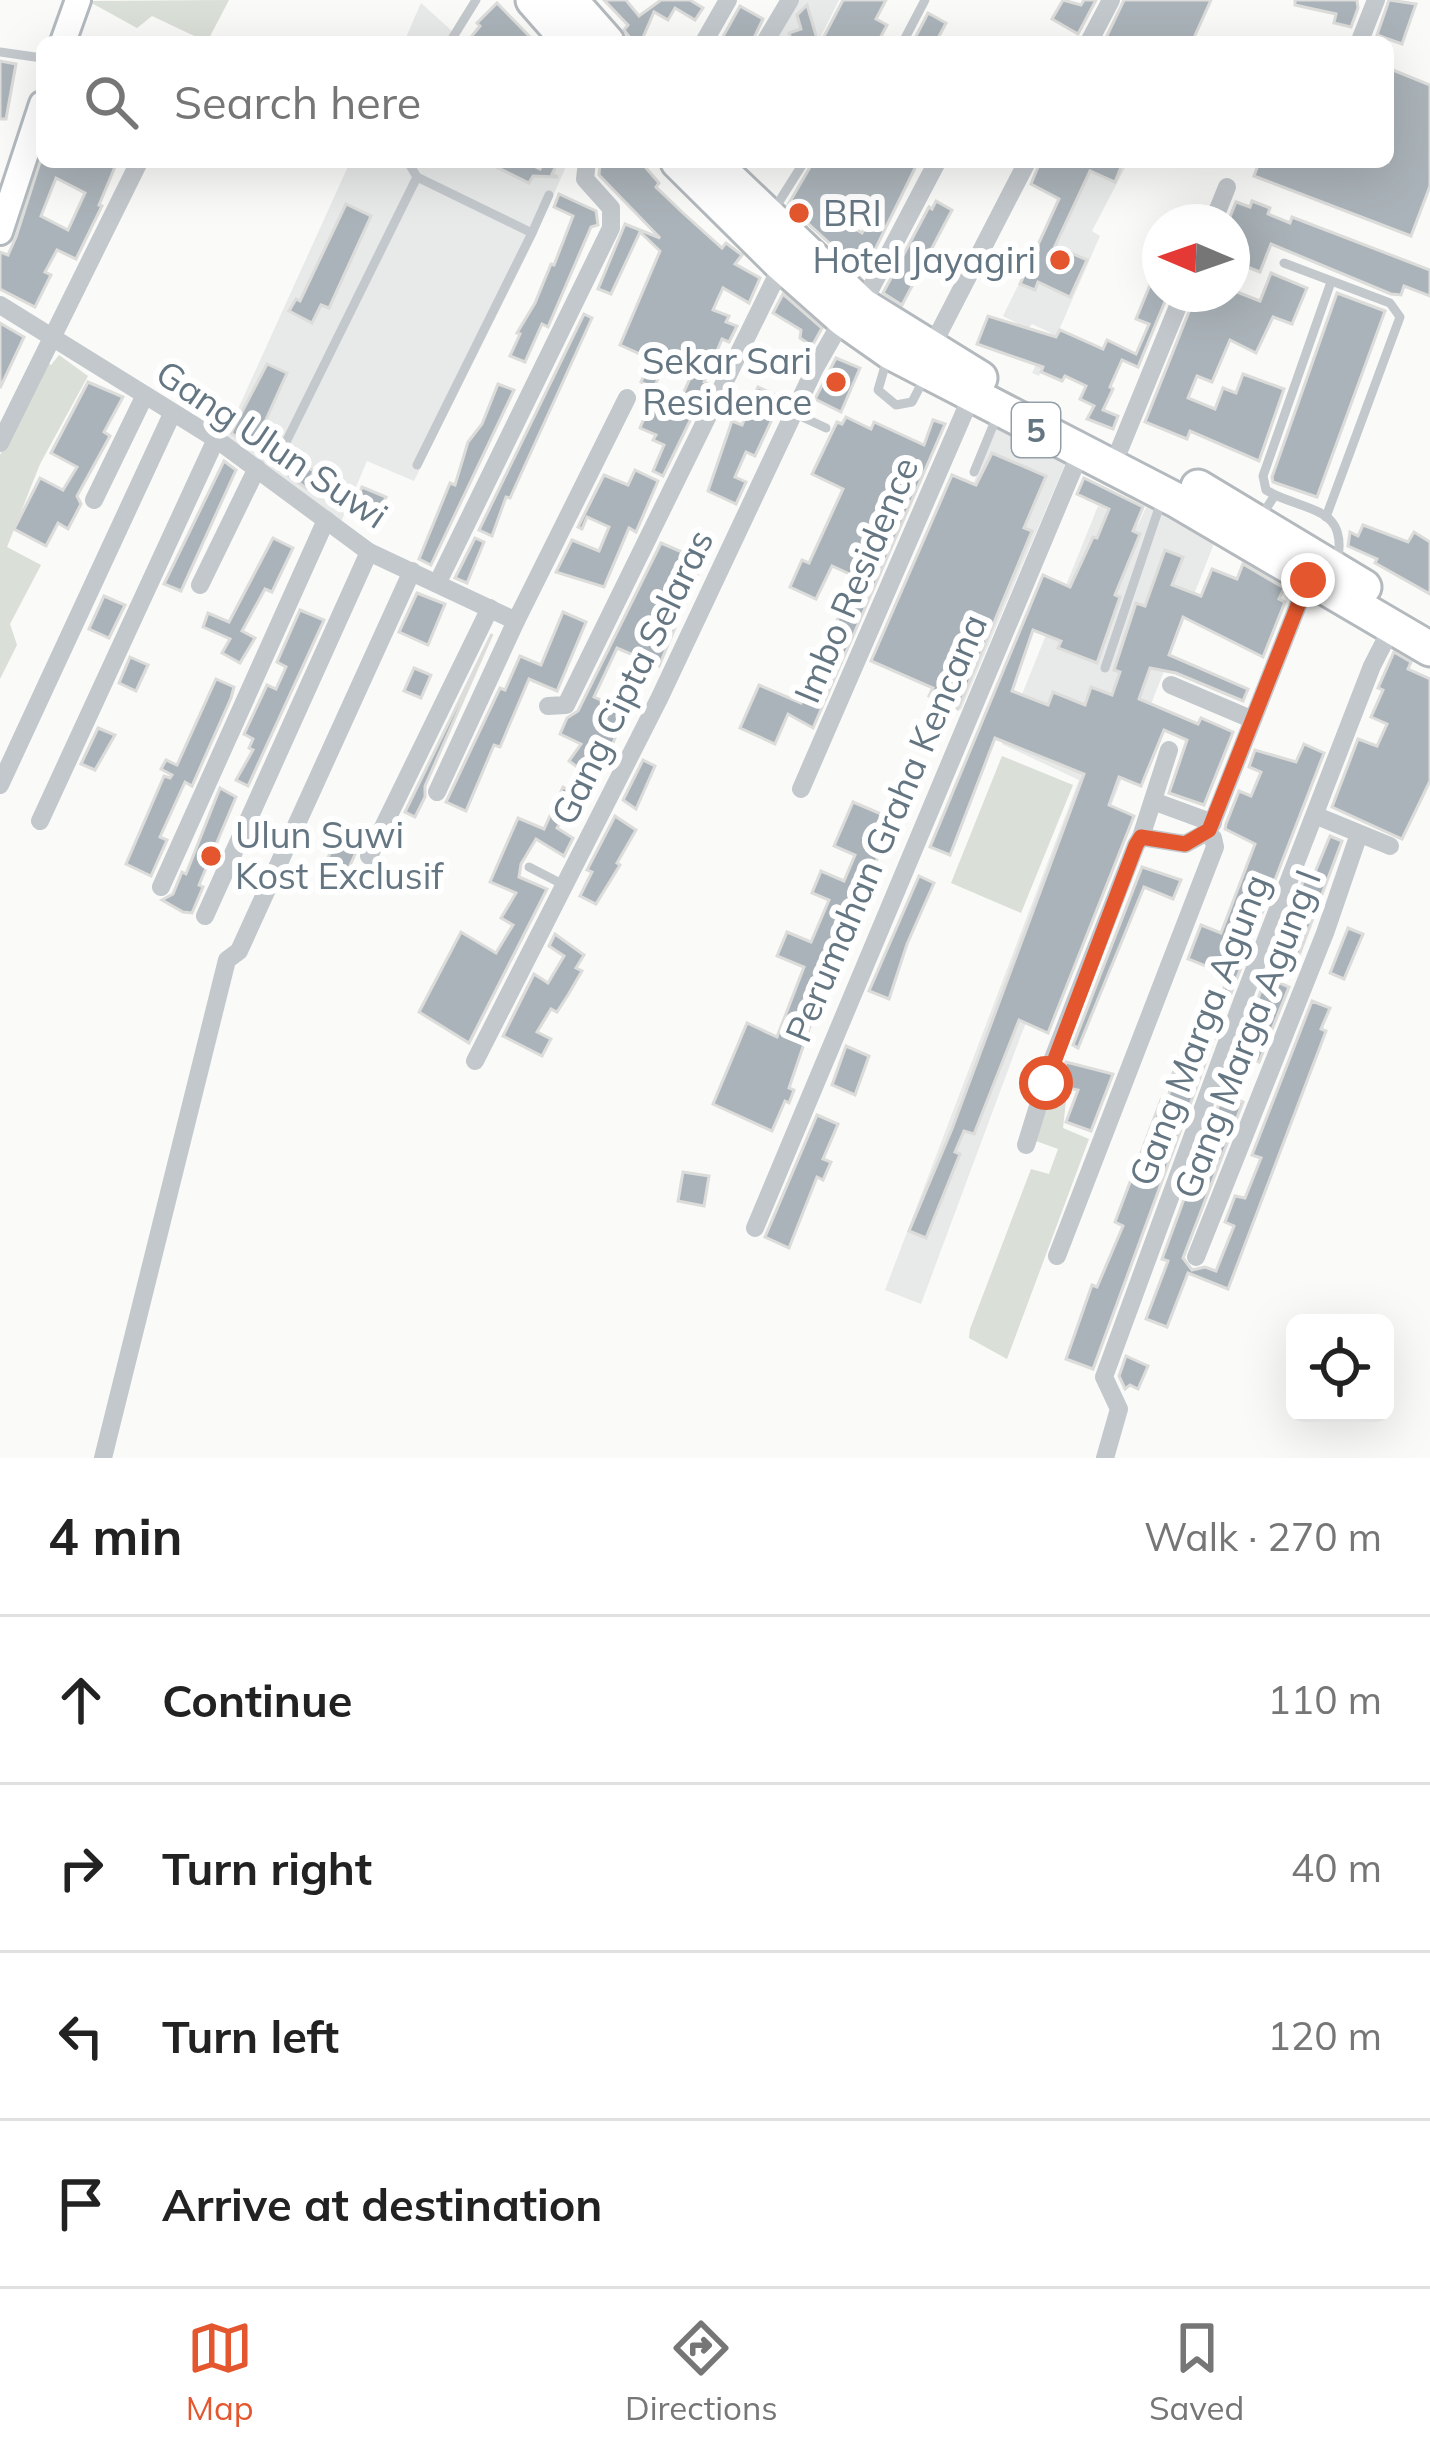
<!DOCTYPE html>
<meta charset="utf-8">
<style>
body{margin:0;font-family:Mulish,sans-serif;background:#f6f6f6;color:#222}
.controls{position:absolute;right:36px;bottom:36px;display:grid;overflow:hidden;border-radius:18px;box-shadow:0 12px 48px #0002}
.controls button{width:108px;height:108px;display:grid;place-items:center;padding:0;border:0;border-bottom:3px solid #e0e0e0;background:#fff;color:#222;font:60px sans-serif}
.compass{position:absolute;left:1142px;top:204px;width:108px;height:108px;border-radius:50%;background:#fff;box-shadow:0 12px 48px #0002;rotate:272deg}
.stop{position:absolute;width:36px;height:36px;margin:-27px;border:9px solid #e4572e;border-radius:50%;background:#fff}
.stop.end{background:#e4572e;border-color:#fff;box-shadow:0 3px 12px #0008}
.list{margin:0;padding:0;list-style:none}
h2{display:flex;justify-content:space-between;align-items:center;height:156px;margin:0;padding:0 48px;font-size:51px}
h2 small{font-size:39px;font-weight:400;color:#767676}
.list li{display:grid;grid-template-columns:78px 1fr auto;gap:36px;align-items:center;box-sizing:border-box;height:168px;padding:0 48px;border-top:3px solid #e0e0e0}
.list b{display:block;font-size:45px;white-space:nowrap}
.list em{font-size:39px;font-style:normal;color:#767676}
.icon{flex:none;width:66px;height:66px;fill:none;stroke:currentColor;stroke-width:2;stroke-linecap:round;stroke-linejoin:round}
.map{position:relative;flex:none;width:1430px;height:1458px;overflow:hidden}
.search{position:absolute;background:#fff;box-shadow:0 12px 48px #0002;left:36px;right:36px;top:36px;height:132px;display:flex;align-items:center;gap:30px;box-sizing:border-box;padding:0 42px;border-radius:18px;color:#767676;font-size:45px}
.sheet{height:828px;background:#fff}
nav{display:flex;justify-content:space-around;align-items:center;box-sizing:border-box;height:168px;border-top:3px solid #e0e0e0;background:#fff;font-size:33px;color:#767676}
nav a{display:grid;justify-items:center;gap:6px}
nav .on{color:#e4572e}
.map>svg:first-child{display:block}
</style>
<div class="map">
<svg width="1430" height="1458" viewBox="0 0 1430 1458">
<rect width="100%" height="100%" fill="#fafaf8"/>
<!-- built -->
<g fill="#e8e9e9">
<polygon points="784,0 839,0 818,42 762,42"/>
<polygon points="421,3 464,42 404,42"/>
<polygon points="350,162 568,162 529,250 414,481 367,461 338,529 223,442"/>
<polygon points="1079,162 1128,162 1092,231 1100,236 1039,376 1032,373 1051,333 1032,324 1028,329 1003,316"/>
<polygon points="997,428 1066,462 961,710 929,696 932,687 894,671"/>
<polygon points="1148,503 1215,541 1020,1038 921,1304 885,1290 1079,780 1002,744 1098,506 1138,525"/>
</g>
<!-- green -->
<g fill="#dadfd7">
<polygon points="229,0 207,42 152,16 137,28 88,1"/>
<polygon points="59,355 88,376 40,464 7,547 41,565 10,624 17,645 0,679 0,455 45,361 51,365"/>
<polygon points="1002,756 1073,785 1021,913 951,883"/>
<polygon points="1057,1097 1066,1101 1063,1128 1089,1139 1007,1359 969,1338 970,1329 1031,1169 1049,1174 1058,1149 1036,1141 1036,1137 1050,1098"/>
</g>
<!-- building -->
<g fill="#aab3b9" stroke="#dcdcda" stroke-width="3" fill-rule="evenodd">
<polygon points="604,0 626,0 639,16 661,0 690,0 703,8 695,20 675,8 668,20 654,12 641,42 633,42 624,30 628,25"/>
<polygon points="843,0 886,0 876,19 887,25 878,42 821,42"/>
<polygon points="1063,0 1081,5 1084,0 1096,0 1078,34 1052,19"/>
<polygon points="1124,0 1211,0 1192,42 1104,42"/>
<polygon points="1295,0 1357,0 1358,8 1351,27 1334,23 1336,14 1295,5"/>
<polygon points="1389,0 1416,4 1402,44 1377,35"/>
<polygon points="497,3 535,42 467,42 480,26 477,23"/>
<polygon points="807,5 818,42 792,42 789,33 801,29 797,15"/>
<polygon points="740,6 763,19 752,42 720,42"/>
<polygon points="928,13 946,23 936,42 913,42"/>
<polygon points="0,61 16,64 6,119 0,119"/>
<polygon points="1388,68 1430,85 1430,186 1411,236 1254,176 1259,162 1388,162"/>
<path d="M 40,162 L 117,162 L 99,205 L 102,206 L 76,259 L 57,250 L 45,272 L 51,275 L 35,307 L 0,289 L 0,252 L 8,255 L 16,237 ZM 56,178 L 85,193 L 68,230 L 41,216 Z"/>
<polygon points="486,162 526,162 540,169 543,162 558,162 552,174 558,177 533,176 529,183"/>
<polygon points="600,162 641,162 659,183 656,187 683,213 722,248 726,243 742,255 735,264 760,278 749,303 723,288 713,310 729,316 726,322 737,326 729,342 722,339 704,382 708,384 663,476 653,471 664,445 653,440 656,435 640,428 657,388 681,398 692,374 665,362 654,388 641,382 651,359 620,345 660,251 640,232 611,294 598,289 625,224 660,238 599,175"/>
<path d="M 813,162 L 918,162 L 863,274 L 788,205 ZM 850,197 L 875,210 L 862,233 L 838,218 Z"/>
<polygon points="1040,162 1123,162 1115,182 1090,171 1055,246 1087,260 1070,297 1038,282 1035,290 1020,284 1059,199 1031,184"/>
<polygon points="559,194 596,211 598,225 591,227 548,327 542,324 525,362 510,356 520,334 517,333 535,303 551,264 554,265 573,216 554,207"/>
<polygon points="936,201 952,210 902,305 883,293 929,207 932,209"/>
<polygon points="1252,201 1270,208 1268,214 1290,223 1292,217 1430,270 1430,296 1404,286 1401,295 1391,294 1271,244 1260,272 1232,261 1232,222 1228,222 1236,202 1250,207"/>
<polygon points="346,204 371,216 329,308 321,305 312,323 289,311 296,299 300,301"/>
<polygon points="1271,273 1307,288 1292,324 1273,317 1256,353 1230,340 1212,382 1197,376 1188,398 1215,409 1223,388 1236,393 1243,374 1284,389 1259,461 1190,431 1187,439 1145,422 1196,294 1232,294 1232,290 1260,301"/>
<polygon points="1150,285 1160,289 1160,294 1168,294 1138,367 1122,360 1110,387 1113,389 1103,410 1118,416 1113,429 1087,419 1094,406 1080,399 1086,386 1065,376 1062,381 1041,372 1043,367 977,344 988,316 1056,337 1060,330 1103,349 1107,340 1136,354 1149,324 1136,319"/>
<polygon points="1337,293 1385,311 1317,497 1273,482 1272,477"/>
<polygon points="783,294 822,328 812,346 800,338 801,330 773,313"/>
<polygon points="584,314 592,318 510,498 506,497 492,536 479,530"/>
<polygon points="0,323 24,337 0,388"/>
<polygon points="836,358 860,368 841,412 815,399"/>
<polygon points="267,364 287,373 264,424 276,430 263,455 231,433"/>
<polygon points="88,382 123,397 104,432 110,436 77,496 81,504 68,529 58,523 46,546 14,529 40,478 63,490 77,467 51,453"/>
<polygon points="498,384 514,390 431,565 419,559 450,483 455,485 468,442 482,424"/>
<polygon points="758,387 782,398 755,456 746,452 735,477 746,482 736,504 708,491 732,421 742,425"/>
<polygon points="846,417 871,429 874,422 924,445 933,420 945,424 813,728 788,714 775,744 740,728 759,685 801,703 856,577 832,566 816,599 790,587 802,560 809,563 843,489 812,474 837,422 842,424"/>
<polygon points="992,453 1046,476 1024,528 1032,531 958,709 929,696 933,688 871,661 952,475 976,485"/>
<polygon points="285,457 314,471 306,488 279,469"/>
<polygon points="224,461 236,470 181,591 164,584"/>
<polygon points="635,470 658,481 636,532 629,528 604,587 556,572 572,540 599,551 609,527 587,517 582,529 578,527 604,475 628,485"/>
<polygon points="1084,478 1143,507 1133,531 1140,534 1115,595 1120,597 1097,663 1058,648 1061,641 1033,630 1012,691 1048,705 1053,692 1085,705 1091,687 1112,695 1120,672 1114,670 1136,603 1145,606 1165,550 1183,557 1172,585 1201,596 1212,569 1237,579 1243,564 1284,588 1279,599 1285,602 1263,657 1183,617 1169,655 1248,689 1243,701 1176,673 1150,668 1139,699 1198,724 1201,718 1233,732 1230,740 1204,805 1169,793 1187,740 1164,730 1141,786 1119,777 1109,805 1134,816 1048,1033 1019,1020 974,1134 964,1131 955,1152 960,1154 926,1238 909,1231 952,1129 1084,774 995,738 950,855 930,847 1043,575 1070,587 1093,537 1097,538 1109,509 1077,494"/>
<polygon points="362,487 386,497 377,517 354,507"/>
<polygon points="1363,525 1408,542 1414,532 1430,542 1430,594 1375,563 1377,559 1348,546 1350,532 1358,536"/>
<polygon points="273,538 293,548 272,592 265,589 242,631 255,638 240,663 222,653 230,639 203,627 208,613 229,622"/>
<polygon points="475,538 484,542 467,583 455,578"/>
<polygon points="661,543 703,561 659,666 617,648 594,697 626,711 604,765 595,761 587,774 569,761 581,744 560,734 567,718 578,711"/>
<polygon points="417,593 445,604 428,645 399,632"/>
<polygon points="104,596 125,605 109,638 89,629"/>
<polygon points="300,610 324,620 248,786 236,780 253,750 249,748 253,739 244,734 267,685 276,689 286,667 277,662"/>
<polygon points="563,612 586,622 557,691 529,679 500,747 494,745 466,811 446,802 500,688 505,690 520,656 541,665"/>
<polygon points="492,634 425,786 425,797 415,817 405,812"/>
<polygon points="1394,652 1411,662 1408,669 1430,679 1430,781 1402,839 1332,807 1358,739 1377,746 1387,724 1371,717 1383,690 1378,688"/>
<polygon points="130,657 148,665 136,691 119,683"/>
<polygon points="414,668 431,675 421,698 404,691"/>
<polygon points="216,679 234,687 231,698 192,786 185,782 160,837 167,840 151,876 126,864 164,776 170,778 172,775 161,769 166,760 177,765"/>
<polygon points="98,728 115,735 95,770 81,764"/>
<polygon points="1304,744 1324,753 1230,996 1222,993 1229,975 1188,959 1201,925 1221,933 1255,844 1225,829 1226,824 1239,791 1251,796 1261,772 1249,767 1255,750 1296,762"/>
<polygon points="643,760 655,766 636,809 623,800"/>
<polygon points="563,787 577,795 557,828 573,838 564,856 536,839 521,864 519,877 547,889 469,1043 419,1012 461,932 496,953 513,925 501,918 516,893 490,882 518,818 544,829"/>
<polygon points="220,788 236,797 199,885 203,887 192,913 183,912 162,900 173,894 182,872 186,874"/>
<polygon points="853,802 893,819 875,864 880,866 874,882 868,880 842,941 836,938 817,982 824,985 789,1088 794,1090 789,1103 785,1101 772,1131 713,1104 747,1023 777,1037 804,967 777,956 787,932 811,942 829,900 812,893 821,871 844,881 855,855 834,846"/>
<polygon points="615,816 636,830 617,863 620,865 596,904 580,896 592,872 587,870"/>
<polygon points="1330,836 1342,841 1295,966 1281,959 1308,895 1299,892 1304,879 1311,882"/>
<polygon points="336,841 357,850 342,883 321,872"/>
<polygon points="1142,867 1181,880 1173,899 1144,887 1078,1048 1073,1045"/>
<polygon points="919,876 934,883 907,944 889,999 869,991"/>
<polygon points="1348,928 1363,934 1344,979 1330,973"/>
<polygon points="555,934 584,955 576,968 582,971 568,995 557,1012 551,1009 537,1032 551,1039 542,1056 503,1036 534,974 548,983 564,956 549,946"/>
<polygon points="1266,977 1289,987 1259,1062 1238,1053"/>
<polygon points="1312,1001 1330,1008 1321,1029 1326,1031 1228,1289 1188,1273 1167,1327 1146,1319 1168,1261 1162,1259 1223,1093 1243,1102 1183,1258 1192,1270 1205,1267 1216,1271 1234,1226 1225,1222 1235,1196 1245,1198 1261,1158 1252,1155"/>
<polygon points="1196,1014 1220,1023 1093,1369 1066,1359 1092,1285 1097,1287 1123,1226 1115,1222 1161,1100 1166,1102 1176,1074 1173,1073"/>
<polygon points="846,1046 869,1056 855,1095 832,1085"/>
<polygon points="1066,1062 1113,1074 1091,1131 1066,1122 1078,1090 1059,1086"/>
<polygon points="817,1115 838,1124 823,1159 831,1162 823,1180 817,1177 789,1248 765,1237"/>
<polygon points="683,1172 709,1176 704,1206 678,1201"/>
<polygon points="1126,1356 1148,1366 1138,1389 1130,1385 1125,1389 1119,1376"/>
</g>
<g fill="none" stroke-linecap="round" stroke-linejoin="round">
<defs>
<g id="secondary">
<polyline points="63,42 78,0"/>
<polyline points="0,232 42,104"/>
</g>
<g id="highway">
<polyline points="533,0 570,42"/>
<polyline points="570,0 607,42"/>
<polyline points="678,162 782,265 843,319 890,352 1176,500 1430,649"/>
<polyline points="712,162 862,305 980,378"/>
<polyline points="1198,487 1364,587"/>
</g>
</defs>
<!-- secondary casing -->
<use href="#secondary" stroke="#b3babf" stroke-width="30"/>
<!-- highway casing -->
<use href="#highway" stroke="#b4b9bd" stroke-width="39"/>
<!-- lane -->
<g stroke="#c3c8cc" stroke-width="9">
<polyline points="450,42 476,0"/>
<polyline points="903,42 925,0"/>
<polyline points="0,52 42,58"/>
<polyline points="775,208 804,162"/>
<polyline points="532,233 549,195"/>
<polyline points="1284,263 1390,303 1400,317 1326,517"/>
<polyline points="888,356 878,390 896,405 912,402 924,379"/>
<polyline points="796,414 826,428"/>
<polyline points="287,440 417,177 408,162"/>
<polyline points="417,465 532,233 417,177"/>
<polyline points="974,472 997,416"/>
<polyline points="1275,495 1266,490 1263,476 1331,282"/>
<path d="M 1262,515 L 1275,495 C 1317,513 1348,511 1337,564"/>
<polyline points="1105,668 1162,499"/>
<polyline points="529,867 566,886"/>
</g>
<!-- street -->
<g stroke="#c3c8cc" stroke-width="18">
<polyline points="1361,38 1376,0"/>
<polyline points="704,42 728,0"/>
<polyline points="765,42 790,0"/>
<polyline points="1089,42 1111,0"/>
<polyline points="1213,222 1227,187"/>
<polyline points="0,305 216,439 369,552 516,621"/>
<polyline points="862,305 937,162"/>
<polyline points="930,350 1027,162"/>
<polyline points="0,443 139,162"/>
<polyline points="1120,448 1183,294"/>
<polyline points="94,500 145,395"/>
<polyline points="438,582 611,228 611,208 585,179 587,162"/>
<polyline points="200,585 257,468"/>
<polyline points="1171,685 1251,719"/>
<polyline points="548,706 566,705 782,265"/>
<polyline points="0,785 172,414"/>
<polyline points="801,789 971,397"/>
<polyline points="437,792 516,621 627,398"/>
<polyline points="1153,801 1213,823"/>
<polyline points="1317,816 1390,846"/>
<polyline points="40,821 216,439"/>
<polyline points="1141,837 1169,750"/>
<polyline points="369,856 490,608"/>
<polyline points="161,887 326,520"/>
<polyline points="205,916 369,552"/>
<polyline points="475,1061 659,699 815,368 843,319"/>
<polyline points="1026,1145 1052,1061 1136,845 1141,837 1185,844 1209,831 1308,580"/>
<polyline points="755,1228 1080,453"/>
<polyline points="1057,1256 1215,847 1213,838 1206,834"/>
<polyline points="1196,1257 1325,933 1359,834"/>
<polyline points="103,1458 227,960 239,951 412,571"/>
<polyline points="1105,1458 1119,1409 1104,1377 1243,999 1372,666 1392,627"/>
</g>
<!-- secondary -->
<use href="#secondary" stroke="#fff" stroke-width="24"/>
<!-- highway -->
<use href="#highway" stroke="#fff" stroke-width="33"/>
</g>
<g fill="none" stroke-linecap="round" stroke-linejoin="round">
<!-- route -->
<polyline stroke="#e4572e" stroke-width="15" points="1046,1083 1136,845 1141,837 1185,844 1209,830 1308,580"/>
</g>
<!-- markers -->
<g fill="#e4572e" stroke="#fff" stroke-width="4.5">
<circle cx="799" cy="213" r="12"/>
<circle cx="1060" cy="260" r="12"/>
<circle cx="836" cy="382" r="12"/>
<circle cx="211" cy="856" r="12"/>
</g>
<g text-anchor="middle" stroke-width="12" stroke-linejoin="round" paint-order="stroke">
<!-- shield labels -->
<rect fill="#fff" stroke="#939fa8" stroke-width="3" x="1012" y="403" width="48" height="54" rx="9"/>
<g font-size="33" font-weight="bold" fill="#657683">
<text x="1036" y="442">5</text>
</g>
<!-- poi labels -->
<g font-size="36" fill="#657683" stroke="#fff" text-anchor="start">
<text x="823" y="226">BRI</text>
<text x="1036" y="273" text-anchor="end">Hotel Jayagiri</text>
<text x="812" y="374" text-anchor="end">Sekar Sari<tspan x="812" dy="41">Residence</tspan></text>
<text x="235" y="848">Ulun Suwi<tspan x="235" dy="41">Kost Exclusif</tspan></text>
</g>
<!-- street labels -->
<g font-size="36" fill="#657683" stroke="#fff">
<text transform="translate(272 444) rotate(34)" y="13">Gang Ulun Suwi</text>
<text transform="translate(856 580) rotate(-67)" y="13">Imbo Residence</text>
<text transform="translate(632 677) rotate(-64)" y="13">Gang Cipta Selaras</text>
<text transform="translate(886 828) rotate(-67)" y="13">Perumahan Graha Kencana</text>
<text transform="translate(1199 1030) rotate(-69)" y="13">Gang Marga Agung</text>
<text transform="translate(1247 1034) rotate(-69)" y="13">Gang Marga Agung I</text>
</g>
</g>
</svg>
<div class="controls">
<button><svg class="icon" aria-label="locate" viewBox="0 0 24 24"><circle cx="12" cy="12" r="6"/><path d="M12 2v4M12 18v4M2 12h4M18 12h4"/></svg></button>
</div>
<svg class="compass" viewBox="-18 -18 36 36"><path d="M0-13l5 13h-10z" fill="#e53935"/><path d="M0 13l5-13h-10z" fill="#767676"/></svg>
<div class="stop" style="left:1046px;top:1083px"></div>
<div class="stop end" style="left:1308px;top:580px"></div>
<div class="search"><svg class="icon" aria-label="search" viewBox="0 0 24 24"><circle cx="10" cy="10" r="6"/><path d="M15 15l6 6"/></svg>Search here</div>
</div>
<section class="sheet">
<h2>4 min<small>Walk · 270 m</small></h2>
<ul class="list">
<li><svg class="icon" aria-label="ahead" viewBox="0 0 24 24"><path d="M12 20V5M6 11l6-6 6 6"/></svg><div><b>Continue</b></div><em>110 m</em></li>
<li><svg class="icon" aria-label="right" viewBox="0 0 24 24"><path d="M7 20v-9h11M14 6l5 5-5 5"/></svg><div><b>Turn right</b></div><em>40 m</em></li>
<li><svg class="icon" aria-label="left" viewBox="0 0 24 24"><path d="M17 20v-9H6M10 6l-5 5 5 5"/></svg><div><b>Turn left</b></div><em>120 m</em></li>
<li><svg class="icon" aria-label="arrive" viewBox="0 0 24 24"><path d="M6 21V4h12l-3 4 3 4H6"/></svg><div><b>Arrive at destination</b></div></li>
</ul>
</section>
<nav>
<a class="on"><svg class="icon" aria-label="map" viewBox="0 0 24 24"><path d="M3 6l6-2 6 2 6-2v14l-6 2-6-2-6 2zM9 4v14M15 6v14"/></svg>Map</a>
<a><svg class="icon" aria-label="directions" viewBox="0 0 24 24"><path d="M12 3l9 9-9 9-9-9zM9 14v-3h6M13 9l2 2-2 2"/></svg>Directions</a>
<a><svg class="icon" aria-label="saved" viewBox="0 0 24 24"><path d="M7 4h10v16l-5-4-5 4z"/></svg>Saved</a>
</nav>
